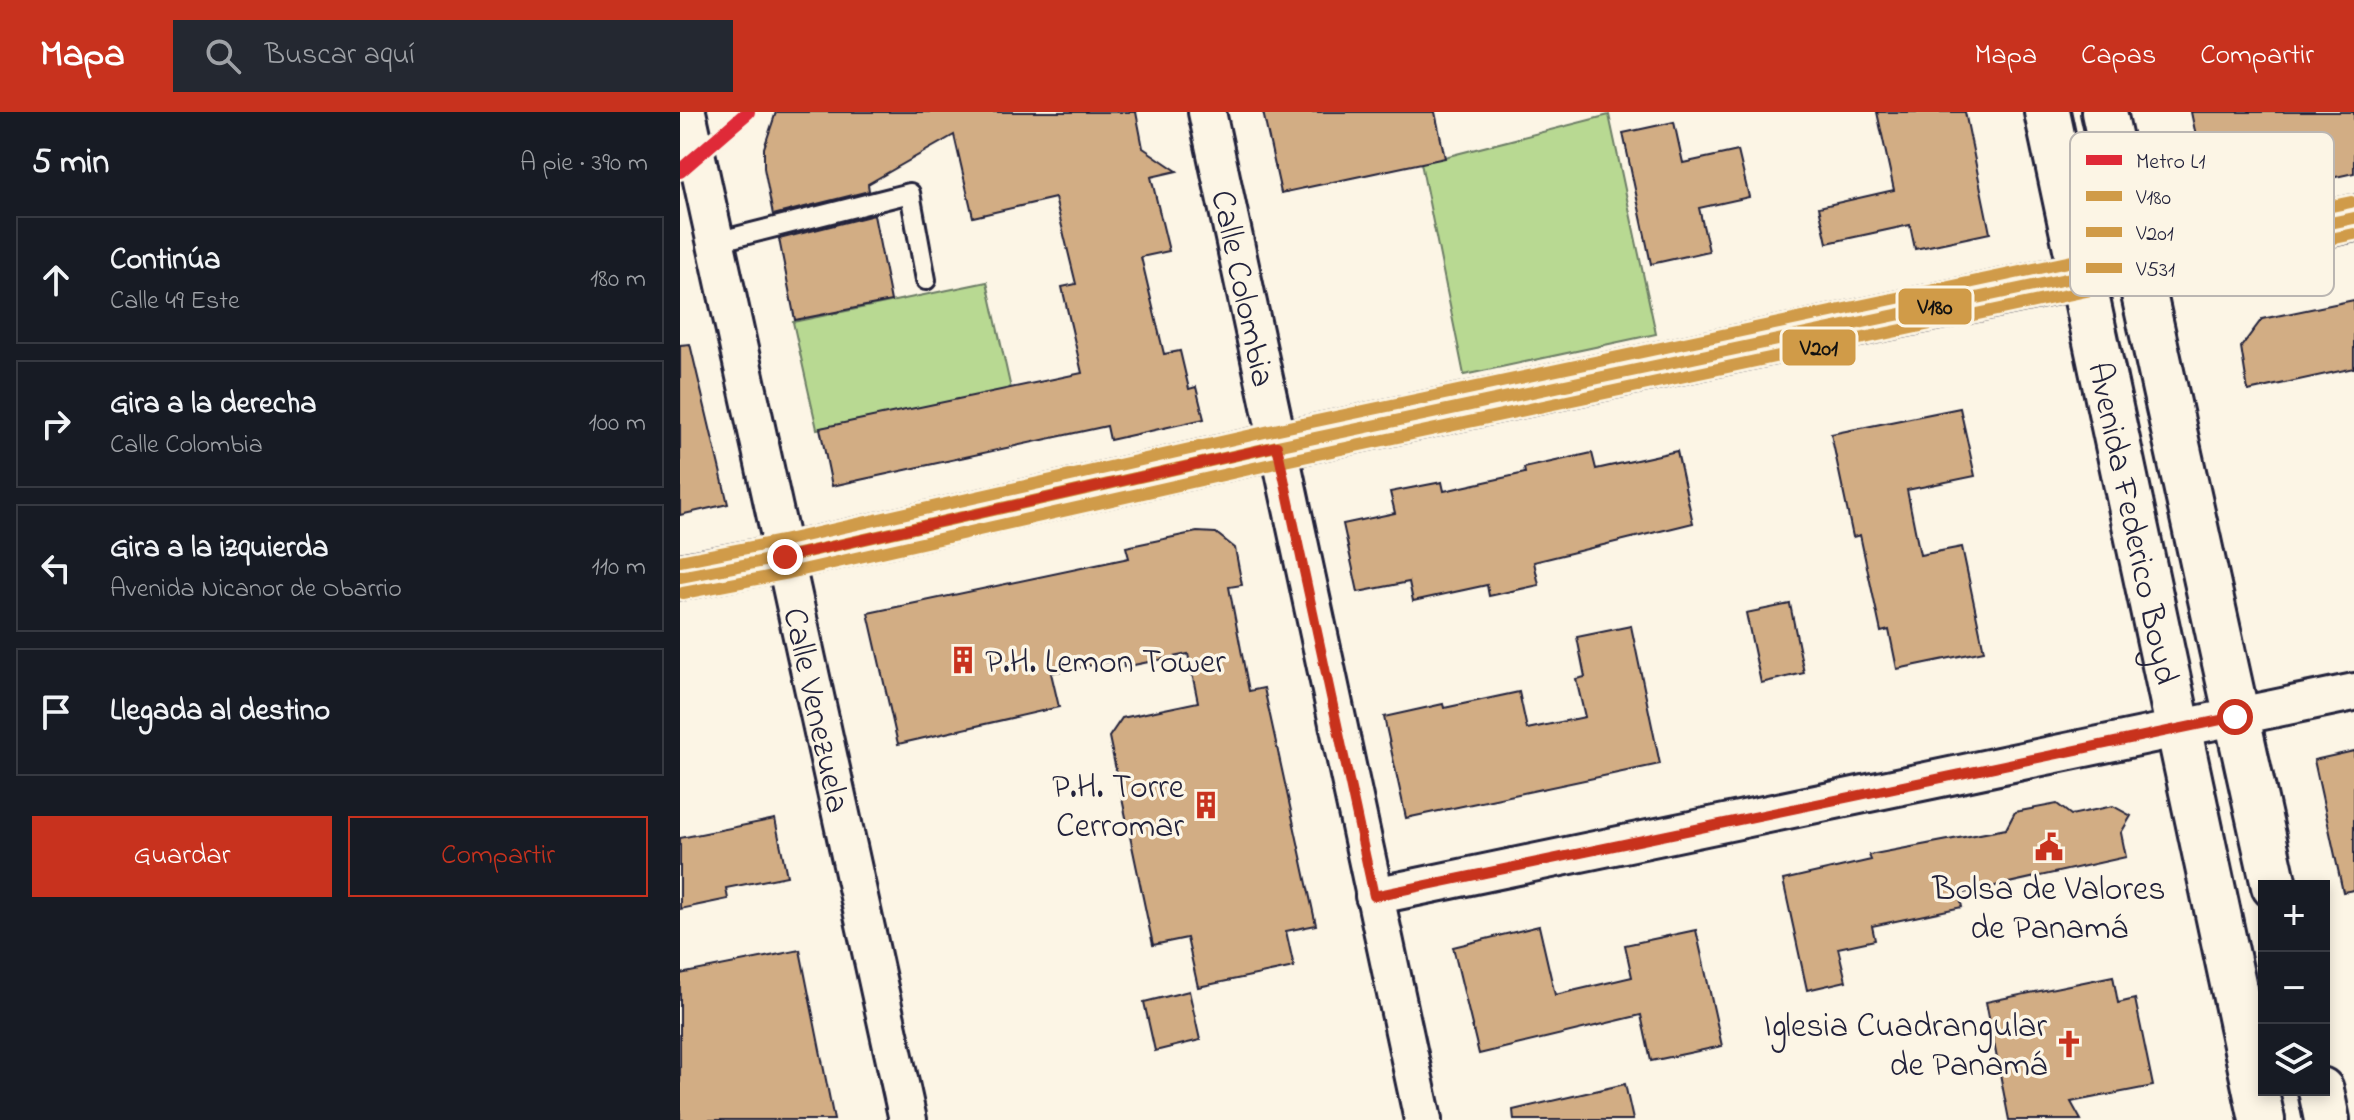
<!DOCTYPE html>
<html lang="es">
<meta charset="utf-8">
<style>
body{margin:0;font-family:"Indie Flower",sans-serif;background:#242831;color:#f1f3f6}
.controls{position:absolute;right:24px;bottom:24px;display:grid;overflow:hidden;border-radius:0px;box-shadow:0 4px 12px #0003}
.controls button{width:72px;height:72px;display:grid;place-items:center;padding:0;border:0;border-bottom:2px solid #363941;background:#171b24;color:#f1f3f6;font:40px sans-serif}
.stop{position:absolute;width:24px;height:24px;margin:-18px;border:6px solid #c8321e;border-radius:50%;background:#fff}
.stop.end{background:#c8321e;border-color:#fff;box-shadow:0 2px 8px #0008}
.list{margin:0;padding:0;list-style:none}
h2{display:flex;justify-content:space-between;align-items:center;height:104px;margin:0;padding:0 32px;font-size:34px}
h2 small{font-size:26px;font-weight:400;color:#9ea1a6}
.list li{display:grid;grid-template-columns:52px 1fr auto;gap:24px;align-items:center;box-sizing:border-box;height:128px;margin:0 16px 16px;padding:0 16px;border:2px solid #363941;border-radius:0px}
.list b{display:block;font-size:30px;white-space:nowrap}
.list p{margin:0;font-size:26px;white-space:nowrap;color:#9ea1a6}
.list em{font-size:26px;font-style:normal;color:#9ea1a6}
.actions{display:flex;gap:16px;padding:24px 32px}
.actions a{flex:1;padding:18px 0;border:2px solid #c8321e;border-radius:0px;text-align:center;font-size:28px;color:#c8321e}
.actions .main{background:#c8321e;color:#fff}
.icon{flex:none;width:44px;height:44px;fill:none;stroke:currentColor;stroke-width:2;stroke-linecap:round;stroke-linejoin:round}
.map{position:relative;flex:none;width:1674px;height:1008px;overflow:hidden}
header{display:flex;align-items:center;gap:48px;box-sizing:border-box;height:112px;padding:0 40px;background:#c8321e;color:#fff}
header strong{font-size:38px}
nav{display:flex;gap:44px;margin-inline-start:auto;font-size:28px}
.search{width:560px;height:72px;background:#242831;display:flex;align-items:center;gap:20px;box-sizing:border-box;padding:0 28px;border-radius:0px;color:#9ea1a6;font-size:30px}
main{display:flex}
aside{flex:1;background:#171b24}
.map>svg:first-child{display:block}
</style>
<header>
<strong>Mapa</strong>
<div class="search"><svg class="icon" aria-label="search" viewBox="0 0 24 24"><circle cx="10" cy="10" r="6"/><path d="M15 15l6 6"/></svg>Buscar aquí</div>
<nav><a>Mapa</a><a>Capas</a><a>Compartir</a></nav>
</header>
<main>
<aside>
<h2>5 min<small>A pie · 390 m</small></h2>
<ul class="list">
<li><svg class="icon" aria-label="ahead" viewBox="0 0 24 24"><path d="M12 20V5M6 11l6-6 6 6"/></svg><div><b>Continúa</b><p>Calle 49 Este</p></div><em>180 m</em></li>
<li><svg class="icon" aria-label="right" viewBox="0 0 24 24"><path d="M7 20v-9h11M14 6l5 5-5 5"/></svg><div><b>Gira a la derecha</b><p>Calle Colombia</p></div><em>100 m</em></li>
<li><svg class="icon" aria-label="left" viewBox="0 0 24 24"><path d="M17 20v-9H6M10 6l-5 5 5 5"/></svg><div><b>Gira a la izquierda</b><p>Avenida Nicanor de Obarrio</p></div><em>110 m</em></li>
<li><svg class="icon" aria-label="arrive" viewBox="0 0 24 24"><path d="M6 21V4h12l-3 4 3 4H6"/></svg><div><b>Llegada al destino</b></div></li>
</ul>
<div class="actions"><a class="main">Guardar</a><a>Compartir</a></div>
</aside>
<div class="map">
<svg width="1674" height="1008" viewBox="0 0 1674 1008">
<rect width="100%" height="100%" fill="#fcf5e5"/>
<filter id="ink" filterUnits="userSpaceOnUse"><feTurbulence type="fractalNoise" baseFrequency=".0125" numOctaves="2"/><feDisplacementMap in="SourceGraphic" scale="16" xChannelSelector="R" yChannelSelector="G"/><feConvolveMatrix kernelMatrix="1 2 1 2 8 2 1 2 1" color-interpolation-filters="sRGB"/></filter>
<g filter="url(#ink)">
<!-- green -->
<g fill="#b8d992" stroke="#6d7e66" stroke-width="2">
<polygon points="929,3 976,222 784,263 741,51"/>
<polygon points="307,170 331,277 137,317 113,210"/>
</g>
<!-- building -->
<g fill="#d2ad84" stroke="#22223b" stroke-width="2">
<polygon points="96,0 456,0 463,36 497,59 471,65 489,139 461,145 484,242 500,239 509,277 516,275 524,307 430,328 427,314 152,374 140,316 402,261 382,175 396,172 375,86 293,105 274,23 188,72 189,79 93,103 84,56 84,36"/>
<polygon points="583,0 755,0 765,46 601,81"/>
<polygon points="1197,0 1285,0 1310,121 1235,137 1230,113 1147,131 1139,95 1214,78"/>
<polygon points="1511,0 1674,0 1674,61 1633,70 1631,61 1593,67 1583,60 1533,69 1520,66 1515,50 1520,43"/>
<polygon points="994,10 1003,51 1058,39 1069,85 1019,96 1029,139 971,152 943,21"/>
<polygon points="194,103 211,189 115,208 99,127"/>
<polygon points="1674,188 1674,256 1568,279 1561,235 1582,207"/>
<polygon points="10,232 48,392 0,403 0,233"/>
<polygon points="1280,296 1295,364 1227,378 1240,443 1282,435 1304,539 1217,557 1209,518 1201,520 1180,423 1173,425 1151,322"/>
<polygon points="997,339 1013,411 854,450 859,473 809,484 807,473 733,489 729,470 678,480 663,412 715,401 710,380 762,370 764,379 845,361 844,356 912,341 916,357"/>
<polygon points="517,420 536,421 555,436 562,473 549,475 569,579 584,576 636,813 606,819 614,855 518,875 507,826 473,833 429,625 442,606 518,590 508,542 444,555 443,547 371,561 379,595 218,632 188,501 449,446 446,435"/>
<polygon points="1110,492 1124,561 1081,571 1066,501"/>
<polygon points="951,514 980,652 726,706 704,605 763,592 764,596 839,580 847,617 905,605 896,567 905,565 897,525"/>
<polygon points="1674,639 1674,778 1663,780 1634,648"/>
<polygon points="1377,692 1391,703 1433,694 1451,704 1441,721 1446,745 1279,782 1282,795 1192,814 1195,828 1158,836 1166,869 1127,878 1103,768 1191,748 1189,743 1326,717 1335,700"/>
<polygon points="95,707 107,764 46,776 48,787 0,797 0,726"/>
<polygon points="859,814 875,883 952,865 945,833 1016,818 1042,934 971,949 961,903 799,942 773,835"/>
<polygon points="120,838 154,1008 0,1008 0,862"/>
<polygon points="1433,864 1438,891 1455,887 1473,974 1391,990 1401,1008 1329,1008 1306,890"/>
<polygon points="509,879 520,928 475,939 464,890"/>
<polygon points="945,972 953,1008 834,1008 833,998"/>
</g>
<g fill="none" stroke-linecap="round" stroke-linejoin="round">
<defs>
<polyline id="lane" points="36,130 230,81 246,168"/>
<g id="street">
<path id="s1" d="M 7,0 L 228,1008"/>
<path id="s2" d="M 527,0 L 743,1008"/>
<polyline points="694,784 1674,580"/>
</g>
<polyline id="secondary" points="0,465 105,445 597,334 1674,106"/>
<g id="primary">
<path id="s3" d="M 1367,0 L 1582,1008"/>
<polyline points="1424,0 1594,774"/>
<polyline points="1641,978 1647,1008"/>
</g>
</defs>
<!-- lane casing -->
<use href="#lane" stroke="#22223b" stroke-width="24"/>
<!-- street casing -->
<use href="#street" stroke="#22223b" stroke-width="42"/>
<!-- secondary casing -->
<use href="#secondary" stroke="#22223b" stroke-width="50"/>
<!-- primary casing -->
<use href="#primary" stroke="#22223b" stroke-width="50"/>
<!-- lane -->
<use href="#lane" stroke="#fcf5e5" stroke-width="18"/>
<!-- street -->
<use href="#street" stroke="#fcf5e5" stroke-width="36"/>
<!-- secondary -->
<use href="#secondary" stroke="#fcf5e5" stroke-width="44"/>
<!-- primary -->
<use href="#primary" stroke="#fcf5e5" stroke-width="44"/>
<defs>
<polyline id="bus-1" points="0,465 105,445 597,334 1674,106"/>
<polyline id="bus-2" points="3,481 109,461 600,350 1674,122"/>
<polyline id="bus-3" points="0,449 102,429 594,318 1671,90"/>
</defs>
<!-- bus-1 casing -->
<use href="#bus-1" stroke="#fcf5e5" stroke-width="18"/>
<!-- bus-2 casing -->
<use href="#bus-2" stroke="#fcf5e5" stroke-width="18"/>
<!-- bus-3 casing -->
<use href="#bus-3" stroke="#fcf5e5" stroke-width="18"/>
<!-- bus-1 -->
<use href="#bus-1" stroke="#d09b48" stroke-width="12"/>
<!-- bus-2 -->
<use href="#bus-2" stroke="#d09b48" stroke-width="12"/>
<!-- bus-3 -->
<use href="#bus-3" stroke="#d09b48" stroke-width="12"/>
<defs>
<polyline id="metro-1" points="0,59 68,0"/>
</defs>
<!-- metro-1 casing -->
<use href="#metro-1" stroke="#fcf5e5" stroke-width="20"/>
<!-- metro-1 -->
<use href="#metro-1" stroke="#df2937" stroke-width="14"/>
</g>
</g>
<g fill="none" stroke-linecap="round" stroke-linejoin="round" filter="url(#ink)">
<!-- route -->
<polyline stroke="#c8321e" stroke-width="10" points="105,445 597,334 694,784 1555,605"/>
</g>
<!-- icons -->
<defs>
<symbol id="building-bare" viewBox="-9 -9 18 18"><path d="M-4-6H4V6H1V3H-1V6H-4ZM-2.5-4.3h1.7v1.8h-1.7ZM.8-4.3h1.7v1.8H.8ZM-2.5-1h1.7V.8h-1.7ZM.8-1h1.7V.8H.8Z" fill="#c8321e" stroke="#fcf5e5" stroke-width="2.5" paint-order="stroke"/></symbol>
<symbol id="civic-bare" viewBox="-9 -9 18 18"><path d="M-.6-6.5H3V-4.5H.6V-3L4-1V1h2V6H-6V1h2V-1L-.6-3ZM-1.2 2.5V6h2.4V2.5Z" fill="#c8321e" stroke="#fcf5e5" stroke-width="2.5" paint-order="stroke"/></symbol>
<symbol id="church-bare" viewBox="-9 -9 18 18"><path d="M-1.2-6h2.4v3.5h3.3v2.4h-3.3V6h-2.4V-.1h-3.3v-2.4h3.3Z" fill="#c8321e" stroke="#fcf5e5" stroke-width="2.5" paint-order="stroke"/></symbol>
</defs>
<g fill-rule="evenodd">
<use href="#building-bare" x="263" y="528" width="40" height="40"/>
<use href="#building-bare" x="506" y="673" width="40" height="40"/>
<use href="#civic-bare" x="1349" y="715" width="40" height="40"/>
<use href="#church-bare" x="1369" y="912" width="40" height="40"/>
</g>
<g text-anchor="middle" stroke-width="7" stroke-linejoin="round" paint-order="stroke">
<!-- street labels -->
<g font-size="34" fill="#22223b" stroke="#fcf5e5">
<text dy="12" stroke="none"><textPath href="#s2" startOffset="180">Calle Colombia</textPath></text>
<text dy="12" stroke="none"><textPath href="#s3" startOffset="420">Avenida Federico Boyd</textPath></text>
<text dy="12" stroke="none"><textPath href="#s1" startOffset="612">Calle Venezuela</textPath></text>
</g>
<!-- poi labels -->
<g font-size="34" fill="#22223b" stroke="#fcf5e5" text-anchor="end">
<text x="305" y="560" text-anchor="start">P.H. Lemon Tower</text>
<text x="504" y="685">P.H. Torre<tspan x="504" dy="39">Cerromar</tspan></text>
<text x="1369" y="787" text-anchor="middle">Bolsa de Valores<tspan x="1369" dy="39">de Panamá</tspan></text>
<text x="1367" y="924">Iglesia Cuadrangular<tspan x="1367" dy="39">de Panamá</tspan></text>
</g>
</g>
<!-- legend -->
<rect x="1390" y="20" width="264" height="164" rx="12" fill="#fcf5e5" stroke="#bbb6b2" stroke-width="2"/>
<rect x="1406" y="43" width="36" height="10" fill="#df2937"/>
<rect x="1406" y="79" width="36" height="10" fill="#d09b48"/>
<rect x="1406" y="115" width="36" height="10" fill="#d09b48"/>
<rect x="1406" y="151" width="36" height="10" fill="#d09b48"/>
<g font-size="22" fill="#22223b">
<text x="1456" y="56">Metro L1</text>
<text x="1456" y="92">V180</text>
<text x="1456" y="128">V201</text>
<text x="1456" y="164">V531</text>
</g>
<g stroke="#fcf5e5" stroke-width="3">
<rect x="1217" y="175" width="76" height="39" rx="8" fill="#d09b48"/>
<rect x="1101" y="216" width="76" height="39" rx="8" fill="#d09b48"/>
</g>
<g font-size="22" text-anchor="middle" font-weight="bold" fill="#111">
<text x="1255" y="202">V180</text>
<text x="1139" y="243">V201</text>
</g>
</svg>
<div class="controls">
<button>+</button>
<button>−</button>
<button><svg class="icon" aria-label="layers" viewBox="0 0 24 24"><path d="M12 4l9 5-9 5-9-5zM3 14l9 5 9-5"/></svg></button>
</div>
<div class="stop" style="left:1555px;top:605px"></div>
<div class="stop end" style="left:105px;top:445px"></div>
</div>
</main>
